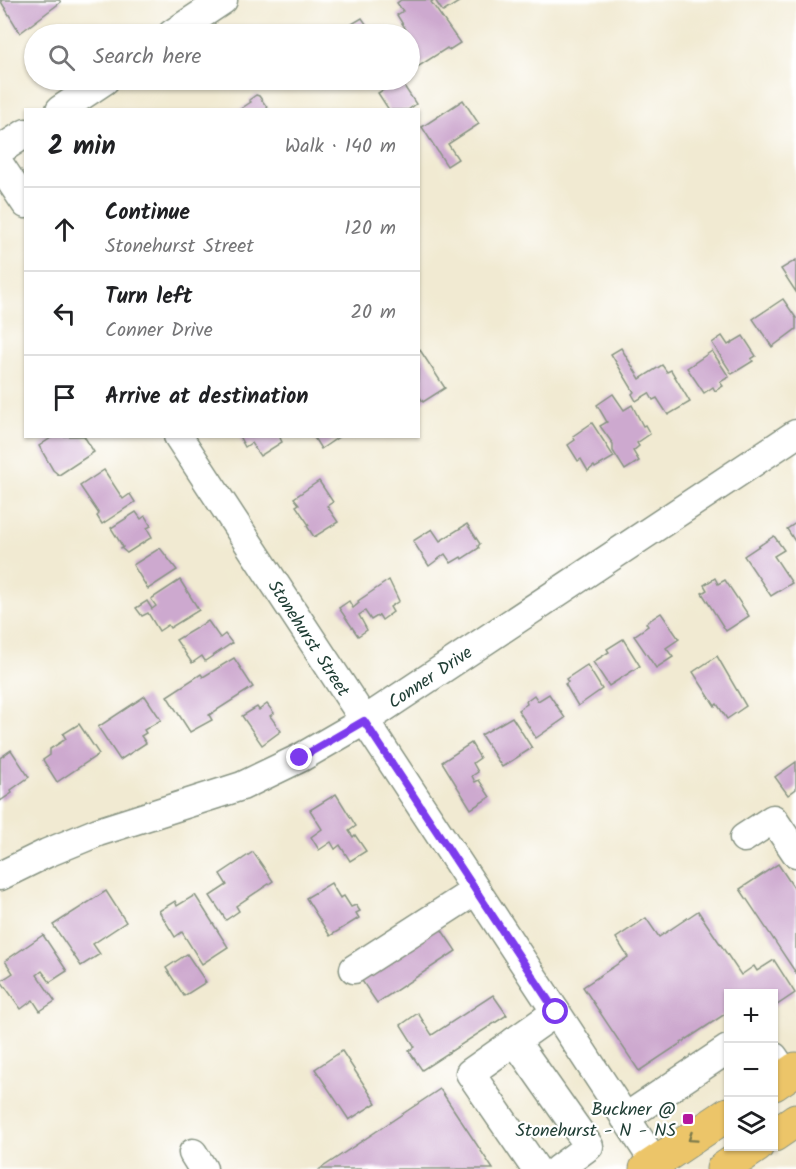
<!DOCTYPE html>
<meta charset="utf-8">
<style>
body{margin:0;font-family:Kalam,sans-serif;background:#f6f6f6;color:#202124}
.controls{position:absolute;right:18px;bottom:18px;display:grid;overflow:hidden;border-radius:0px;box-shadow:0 2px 4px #0004}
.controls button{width:54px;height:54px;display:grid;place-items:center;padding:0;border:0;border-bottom:2px solid #e0e0e0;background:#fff;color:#202124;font:30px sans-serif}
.stop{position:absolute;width:18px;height:18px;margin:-14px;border:4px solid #7c3aed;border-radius:50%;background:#fff}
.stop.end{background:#7c3aed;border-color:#fff;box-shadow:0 2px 6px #0008}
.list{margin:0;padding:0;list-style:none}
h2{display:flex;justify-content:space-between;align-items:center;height:78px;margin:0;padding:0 24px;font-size:26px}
h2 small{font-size:20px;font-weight:400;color:#757577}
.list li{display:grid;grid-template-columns:39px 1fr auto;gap:18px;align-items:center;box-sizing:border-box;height:84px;padding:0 24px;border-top:2px solid #e0e0e0}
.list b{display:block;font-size:22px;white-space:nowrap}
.list p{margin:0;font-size:20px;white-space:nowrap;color:#757577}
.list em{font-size:20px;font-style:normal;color:#757577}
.icon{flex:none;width:33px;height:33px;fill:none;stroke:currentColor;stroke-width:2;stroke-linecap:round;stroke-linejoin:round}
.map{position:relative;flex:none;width:796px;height:1169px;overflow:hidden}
.search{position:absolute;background:#fff;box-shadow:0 2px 4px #0004;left:24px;top:24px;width:396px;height:66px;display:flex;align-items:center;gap:15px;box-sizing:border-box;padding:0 21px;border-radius:33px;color:#757577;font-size:22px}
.panel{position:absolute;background:#fff;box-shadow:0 2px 4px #0004;left:24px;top:108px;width:396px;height:330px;border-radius:0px}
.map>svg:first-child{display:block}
</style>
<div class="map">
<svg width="796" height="1169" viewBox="0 0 796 1169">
<rect width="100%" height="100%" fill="#fff"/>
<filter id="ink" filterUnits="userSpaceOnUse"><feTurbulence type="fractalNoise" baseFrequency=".0167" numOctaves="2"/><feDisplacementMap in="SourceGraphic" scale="12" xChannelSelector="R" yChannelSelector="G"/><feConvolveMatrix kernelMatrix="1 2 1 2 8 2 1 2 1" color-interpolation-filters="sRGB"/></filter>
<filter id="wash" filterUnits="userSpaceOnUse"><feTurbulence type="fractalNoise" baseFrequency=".008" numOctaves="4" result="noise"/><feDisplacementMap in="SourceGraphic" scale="24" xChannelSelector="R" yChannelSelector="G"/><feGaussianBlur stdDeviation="1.35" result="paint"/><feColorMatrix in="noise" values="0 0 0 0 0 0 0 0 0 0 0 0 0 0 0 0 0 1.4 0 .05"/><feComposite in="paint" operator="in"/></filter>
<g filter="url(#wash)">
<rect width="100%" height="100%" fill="#f1ead2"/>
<g id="blocks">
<!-- building -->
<g fill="#cda9cf">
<polygon points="0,0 59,0 61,2 20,33"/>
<polygon points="401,0 434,0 431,2 460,43 449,50 447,48 416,68 410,58 410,48 415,44 397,15 403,11 397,3"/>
<polygon points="435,0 462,0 443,12"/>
<polygon points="362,18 373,34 330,34 341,28 342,30"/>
<polygon points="400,80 416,104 408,110 389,110 378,93"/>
<polygon points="256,95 259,96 269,110 239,110 251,102 249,100"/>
<polygon points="463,100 479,124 448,144 458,159 447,166 422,127"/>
<polygon points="796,260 796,292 781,269"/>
<polygon points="783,299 796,318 796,329 772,347 753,319"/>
<polygon points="722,336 728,345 743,336 756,356 751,359 753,361 732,374 712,343"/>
<polygon points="621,348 640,379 662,365 667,372 671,370 690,402 668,415 657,398 653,400 649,393 636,401 632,394 634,392 611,354"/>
<polygon points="420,350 445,388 423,402 418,394 418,351"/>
<polygon points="712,351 729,377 720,382 723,386 715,391 713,387 704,393 687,368"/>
<polygon points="613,394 624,410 632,405 643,426 645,425 650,434 637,443 639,446 633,451 639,461 625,470 613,451 613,444 600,426 607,422 597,405"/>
<polygon points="592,423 614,457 595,468 594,466 588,471 581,459 578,461 568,445 575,440 573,436"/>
<polygon points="54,436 84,436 94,452 59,475 53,470 39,446"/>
<polygon points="239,436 282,436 280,438 282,442 260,456 251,443 245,447"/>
<polygon points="313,436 340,436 321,449"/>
<polygon points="104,470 123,499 130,494 135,502 102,524 97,516 99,514 80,486"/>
<polygon points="319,481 333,502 327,506 338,522 314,537 307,526 309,525 296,506 299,504 294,498"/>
<polygon points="136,512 141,519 145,516 151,526 147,528 152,537 127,553 121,548 123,547 111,528"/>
<polygon points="796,523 796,543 787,529"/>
<polygon points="467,524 480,544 478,546 479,548 462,559 461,557 451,563 445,554 429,566 413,541 432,529 440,541"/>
<polygon points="774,536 784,550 774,556 792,583 771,596 744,556"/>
<polygon points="160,548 177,570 148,589 133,565"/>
<polygon points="715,578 718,584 725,580 749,616 726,631 702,593 707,590 704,585"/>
<polygon points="180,580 199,610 170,628 168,625 159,631 148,613 142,616 136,608 147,601 152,609 156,606 151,599"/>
<polygon points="389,580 399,601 390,607 393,612 382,620 379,615 371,620 365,611 359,615 367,630 358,636 339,608 349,601 353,608 359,603 358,601"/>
<polygon points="661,613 679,639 666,648 673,657 656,668 634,636 648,626 646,623"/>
<polygon points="208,621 220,638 225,634 232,643 205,661 202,656 192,663 176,640"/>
<polygon points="623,639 640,666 609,686 593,662 609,652 607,649"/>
<polygon points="717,656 746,706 727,719 717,704 715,706 693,672"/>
<polygon points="234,658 253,687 209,715 212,720 190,732 167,696 201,674 203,677"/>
<polygon points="587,665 602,689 578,706 565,684 568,682 566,679"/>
<polygon points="549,694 565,718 536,738 518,710 527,704 526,701 534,695 538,701"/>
<polygon points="145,696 161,720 144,730 146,733 141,736 146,743 120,760 98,727"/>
<polygon points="267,704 274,713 270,716 281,731 262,745 242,716 257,707 259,710"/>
<polygon points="512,717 532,748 502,767 481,735"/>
<polygon points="79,724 99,754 57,782 43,760 50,755 50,749 66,739 63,734"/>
<polygon points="471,743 480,758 473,763 478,772 472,776 475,782 479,780 490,797 471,809 442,762"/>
<polygon points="11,750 29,777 11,790 12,793 0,801 0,758"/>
<polygon points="796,762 796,789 788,795 775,777"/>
<polygon points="336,794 356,826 349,831 353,837 355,835 366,851 350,861 340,845 335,849 331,842 319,850 311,837 322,829 310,810"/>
<polygon points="253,852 273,881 236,906 239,911 226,920 210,896 227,885 220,874"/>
<polygon points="778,864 796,891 796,973 740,889"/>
<polygon points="331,883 340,898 344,896 351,907 356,905 360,911 356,913 359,918 330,936 306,898"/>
<polygon points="106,891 126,922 93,944 100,954 81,966 53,925"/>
<polygon points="195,895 228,947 202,964 182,932 175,937 159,911 175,901 177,906"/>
<polygon points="698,911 741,975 754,966 757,971 774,960 795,993 774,1007 774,994 728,994 728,1012 639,1071 583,987 628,957 616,938 646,918 659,937"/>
<polygon points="437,923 456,951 377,1003 358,975"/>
<polygon points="43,935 67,971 50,982 42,971 37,975 55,1001 40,1011 33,1000 21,1009 1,981 13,973 5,961"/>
<polygon points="187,954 206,982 184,996 166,968"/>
<polygon points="493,995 507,1015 422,1070 409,1051 415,1047 401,1025 418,1013 432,1035"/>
<polygon points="342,1051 376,1103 349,1120 315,1069"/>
<polygon points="440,1089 493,1169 320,1169"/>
</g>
</g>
</g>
<g filter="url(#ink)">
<use href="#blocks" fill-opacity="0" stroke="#889483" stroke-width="1.5"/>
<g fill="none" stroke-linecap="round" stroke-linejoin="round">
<defs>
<g id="minor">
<polyline points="172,34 223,0"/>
<polyline points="60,110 105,80"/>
<polyline points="0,150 26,133"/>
<polyline points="0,165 26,204"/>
<polyline points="178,436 659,1169"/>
<polyline points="744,838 773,819 796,853"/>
<polyline points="0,876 47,853 98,832 242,786 300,758 364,721 796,434"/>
<polyline points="354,969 475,891"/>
<polyline points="515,1041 589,1146 558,1169"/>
<polyline points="774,1057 786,1075"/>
<polyline points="625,1118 728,1049"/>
<polyline points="193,1153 203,1169"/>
<polyline points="536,1169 470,1073 556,1012"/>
</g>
<g id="major">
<polyline points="774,1084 796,1069"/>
<polyline points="774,1135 796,1120"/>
<polyline points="646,1169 728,1114"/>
<polyline points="723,1169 757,1146"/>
</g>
</defs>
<!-- minor casing -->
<use href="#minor" stroke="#889483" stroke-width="31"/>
<!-- major casing -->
<use href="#major" stroke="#889483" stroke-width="35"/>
<!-- minor -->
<use href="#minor" stroke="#fff" stroke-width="28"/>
<!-- major -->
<use href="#major" stroke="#ecc569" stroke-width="33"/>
</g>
<!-- one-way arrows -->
<defs><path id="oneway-chevron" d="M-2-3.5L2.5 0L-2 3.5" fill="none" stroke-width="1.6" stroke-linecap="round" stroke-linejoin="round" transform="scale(1.5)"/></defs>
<use stroke="#7b7a4c" href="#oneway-chevron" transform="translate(692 1138) rotate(146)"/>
</g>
<g fill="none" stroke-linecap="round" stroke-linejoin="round" filter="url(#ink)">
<!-- route -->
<polyline stroke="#7c3aed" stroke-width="8" points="300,758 364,721 556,1012"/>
</g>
<!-- markers -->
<rect fill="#b5179e" stroke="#fff" stroke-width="2" x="682" y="1113" width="12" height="12" rx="3"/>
<g text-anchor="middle" stroke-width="4.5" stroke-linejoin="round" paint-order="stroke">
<!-- street labels -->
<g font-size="18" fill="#1f3d34" stroke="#fff">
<text transform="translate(309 638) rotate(57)" y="6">Stonehurst Street</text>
<text transform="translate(430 677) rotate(-34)" y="6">Conner Drive</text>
</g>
<!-- poi labels -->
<g font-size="18" fill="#1f3d34" stroke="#fff" text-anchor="end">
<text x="676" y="1115">Buckner @<tspan x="676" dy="21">Stonehurst - N - NS</tspan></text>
</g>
</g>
</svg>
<div class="controls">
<button>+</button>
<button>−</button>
<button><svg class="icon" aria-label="layers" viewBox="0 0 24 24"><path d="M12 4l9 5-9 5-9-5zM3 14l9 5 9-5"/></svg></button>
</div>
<div class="stop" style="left:556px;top:1012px"></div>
<div class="stop end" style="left:300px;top:758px"></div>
<div class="search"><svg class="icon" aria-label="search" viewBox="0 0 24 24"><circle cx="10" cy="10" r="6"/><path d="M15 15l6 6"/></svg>Search here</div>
<section class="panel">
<h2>2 min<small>Walk · 140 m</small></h2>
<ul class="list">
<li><svg class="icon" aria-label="ahead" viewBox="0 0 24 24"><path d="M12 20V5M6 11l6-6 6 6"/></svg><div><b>Continue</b><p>Stonehurst Street</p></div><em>120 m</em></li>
<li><svg class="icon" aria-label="left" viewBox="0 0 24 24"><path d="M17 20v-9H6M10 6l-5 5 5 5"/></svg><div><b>Turn left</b><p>Conner Drive</p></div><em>20 m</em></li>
<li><svg class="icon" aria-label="arrive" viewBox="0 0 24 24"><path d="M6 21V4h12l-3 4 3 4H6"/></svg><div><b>Arrive at destination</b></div></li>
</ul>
</section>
</div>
